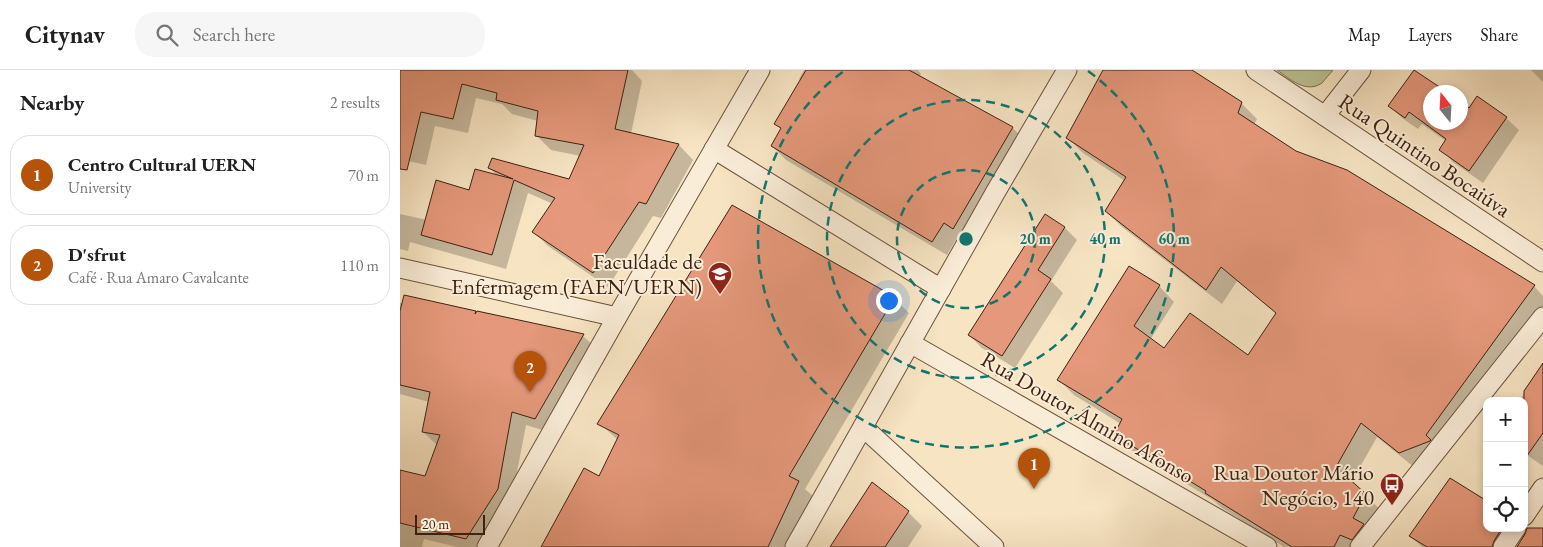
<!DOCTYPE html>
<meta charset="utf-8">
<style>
body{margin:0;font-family:"EB Garamond",serif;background:#f6f6f6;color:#202124}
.controls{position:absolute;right:15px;bottom:15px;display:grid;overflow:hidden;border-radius:10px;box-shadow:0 2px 8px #0003}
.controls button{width:45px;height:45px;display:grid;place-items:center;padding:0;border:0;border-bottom:1px solid #e0e0e0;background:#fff;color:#202124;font:25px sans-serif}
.compass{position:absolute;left:1023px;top:15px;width:45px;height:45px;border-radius:50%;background:#fff;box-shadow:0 2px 8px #0003;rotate:342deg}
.scale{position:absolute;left:15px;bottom:12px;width:70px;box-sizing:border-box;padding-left:5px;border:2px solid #3e2212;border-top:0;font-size:14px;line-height:18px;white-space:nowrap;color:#3e2212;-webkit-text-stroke:4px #faedd8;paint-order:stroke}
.you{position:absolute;left:488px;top:230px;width:18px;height:18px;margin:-12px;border:4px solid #fff;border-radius:50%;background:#1a73e8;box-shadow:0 0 0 8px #1a73e833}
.badge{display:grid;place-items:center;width:32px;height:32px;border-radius:50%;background:#b45309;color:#fff;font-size:16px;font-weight:700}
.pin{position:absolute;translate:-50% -41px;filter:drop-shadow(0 1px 2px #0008)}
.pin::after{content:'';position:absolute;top:26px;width:18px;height:15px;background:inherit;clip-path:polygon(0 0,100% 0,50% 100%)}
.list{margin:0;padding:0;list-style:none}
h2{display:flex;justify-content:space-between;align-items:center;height:65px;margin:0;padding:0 20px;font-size:21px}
h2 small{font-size:16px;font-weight:400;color:#757577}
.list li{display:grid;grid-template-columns:32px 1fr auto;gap:15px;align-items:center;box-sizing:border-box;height:80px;margin:0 10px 10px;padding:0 10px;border:1px solid #e0e0e0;border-radius:20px}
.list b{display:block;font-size:19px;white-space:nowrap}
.list p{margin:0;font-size:16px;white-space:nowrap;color:#757577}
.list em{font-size:16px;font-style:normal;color:#757577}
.icon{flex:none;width:28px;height:28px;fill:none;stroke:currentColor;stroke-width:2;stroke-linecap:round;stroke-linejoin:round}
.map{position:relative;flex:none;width:1143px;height:477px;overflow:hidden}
header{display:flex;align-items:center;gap:30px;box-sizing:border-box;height:70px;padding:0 25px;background:#fff;border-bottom:1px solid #e0e0e0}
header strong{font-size:24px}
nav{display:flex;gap:28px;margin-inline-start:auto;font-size:18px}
.search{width:350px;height:45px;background:#f6f6f6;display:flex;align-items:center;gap:12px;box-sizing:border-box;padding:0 18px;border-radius:20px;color:#757577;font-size:19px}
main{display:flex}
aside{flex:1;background:#fff}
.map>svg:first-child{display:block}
</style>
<header>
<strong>Citynav</strong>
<div class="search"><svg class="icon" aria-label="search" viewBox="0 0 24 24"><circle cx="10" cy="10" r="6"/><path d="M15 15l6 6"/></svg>Search here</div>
<nav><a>Map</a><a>Layers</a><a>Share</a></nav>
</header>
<main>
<aside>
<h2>Nearby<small>2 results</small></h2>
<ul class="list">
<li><span class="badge">1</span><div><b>Centro Cultural UERN</b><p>University</p></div><em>70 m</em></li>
<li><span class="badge">2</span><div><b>D'sfrut</b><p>Café · Rua Amaro Cavalcante</p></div><em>110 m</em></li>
</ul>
</aside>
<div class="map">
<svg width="1143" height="477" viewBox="0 0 1143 477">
<rect width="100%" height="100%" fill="#f7e4c3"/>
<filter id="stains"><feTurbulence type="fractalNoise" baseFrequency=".004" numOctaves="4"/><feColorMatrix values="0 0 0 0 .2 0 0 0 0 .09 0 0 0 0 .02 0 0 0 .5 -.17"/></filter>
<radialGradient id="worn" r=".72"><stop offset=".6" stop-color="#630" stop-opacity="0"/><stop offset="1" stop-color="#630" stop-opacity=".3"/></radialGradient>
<!-- green -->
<path fill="#bcc494" stroke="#7d7353" d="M 877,0 L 933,0 C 929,4 926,9 922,13 C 906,24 890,9 877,0 Z"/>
<!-- shadow -->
<g fill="#0003">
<polygon points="0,0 232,0 242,11 231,64 279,75 293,90 261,148 253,146 208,217 148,176 134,162 153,134 128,123 106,199 10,172 8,181 0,179 0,144 27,150 70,121 98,107 90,98 170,111 181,86 151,80 136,65 138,51 112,44 102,34 76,28 68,63 35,56 26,95 0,89"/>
<polygon points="404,0 518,0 521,4 519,7 613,58 626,72 567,172 558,166 547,185 386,90 372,76 382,60 376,54 401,11 399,9"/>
<polygon points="705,0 790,0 841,33 857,49 854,55 895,82 1134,216 1143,226 1143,240 1041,381 1045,386 1015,398 977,367 951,413 981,440 969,461 978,471 973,477 884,477 822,438 813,430 731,380 715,365 721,354 674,325 659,310 759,216 774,232 750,270 764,280 848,287 877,244 837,211 822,234 722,157 706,141 725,111 683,83 668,68"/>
<polygon points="1131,0 1143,0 1143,12"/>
<polygon points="1014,1 1045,22 1030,22 1030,52 1060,52 1069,39 1106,48 1119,60 1083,113 1053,92 1041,79 1046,71 1022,54 1018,59 1002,48 990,36"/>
<polygon points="645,145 665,158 677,170 651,211 663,223 615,298 582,278 569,265"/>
<polygon points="494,228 509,243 405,419 414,427 391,477 143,477 200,408 218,370 199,353"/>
<polygon points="0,233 75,242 77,244 78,242 183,266 197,279 149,362 126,355 111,433 84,477 57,477 24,469 22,477 0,477 0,401 25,407 38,376 23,362 29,332 0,324"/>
<polygon points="1143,295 1143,396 1124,383 1124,331 1119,331"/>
<polygon points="508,442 522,456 508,477 432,477"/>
<polygon points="1087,458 1122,458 1126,463 1121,466 1114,477 1022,477 1010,466"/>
</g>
<!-- building -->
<g fill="#e5987b" stroke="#3e2212">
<polygon points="0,0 228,0 215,59 279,74 246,134 239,132 193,203 132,162 155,128 114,110 92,185 21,165 36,110 69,120 75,99 113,109 88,98 92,88 169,109 184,75 135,66 138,41 96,30 97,23 62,14 53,49 21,42 7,100 0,99"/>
<polygon points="406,0 509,0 613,57 553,159 544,153 532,172 371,76 381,58 374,54"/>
<polygon points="703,0 792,0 842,32 838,43 896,81 947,100 1135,215 1026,365 1031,370 1030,371 999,383 961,353 936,397 966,424 953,448 964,454 952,470 940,465 934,477 892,477 805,423 806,421 714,365 722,349 657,310 729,196 760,215 734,256 764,278 790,243 848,285 876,243 821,197 806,220 705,141 726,107 666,68"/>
<polygon points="1014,0 1047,22 1030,22 1030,52 1060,52 1060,32 1069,38 1077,26 1107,47 1069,101 1039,80 1046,69 1009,42 1005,48 988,36"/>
<polygon points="332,135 495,227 389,406 399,411 368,477 141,477 184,398 199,406 219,365 197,354"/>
<polygon points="645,144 665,157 638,200 651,209 602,286 568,265"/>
<polygon points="4,225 76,241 75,244 77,241 184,264 135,349 112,342 98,419 66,469 0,453 0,400 25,406 40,365 22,362 30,322 0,315 0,241"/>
<polygon points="1143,293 1143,363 1124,390 1124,321"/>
<polygon points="1050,408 1087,431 1087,458 1102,458 1094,471 1092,477 1027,477 1009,466"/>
<polygon points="472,412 509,441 485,477 430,477"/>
<polygon points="1127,458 1143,458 1143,477 1117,477 1125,464"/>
</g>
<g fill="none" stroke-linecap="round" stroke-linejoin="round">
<defs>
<g id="street">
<polyline points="856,0 1143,192"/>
<polyline points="925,46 961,0"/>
<polyline points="314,79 541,219"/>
<polyline points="0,198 217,247"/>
<polyline points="510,273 867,477"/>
<polyline points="463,357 594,477"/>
<polyline points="1124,446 1143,418"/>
<polyline points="87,477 217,247 360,0"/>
<polyline points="395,477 595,123 667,0"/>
<polyline points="960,477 1143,247"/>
<polyline points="1103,477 1116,458"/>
</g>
</defs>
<!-- street casing -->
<use href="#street" stroke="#6c523e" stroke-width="21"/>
<!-- street -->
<use href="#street" stroke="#faedd8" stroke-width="19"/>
</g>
<!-- distance rings -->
<g fill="none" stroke="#0f766e" stroke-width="2.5" stroke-dasharray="9 6">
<circle cx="566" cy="169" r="69"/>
<circle cx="566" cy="169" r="139"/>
<path d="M688 1A208 208 0 1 1 444 1"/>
</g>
<!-- icons -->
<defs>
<symbol id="university-pin" viewBox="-11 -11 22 30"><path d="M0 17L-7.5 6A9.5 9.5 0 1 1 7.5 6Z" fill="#8f2418" stroke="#faedd8"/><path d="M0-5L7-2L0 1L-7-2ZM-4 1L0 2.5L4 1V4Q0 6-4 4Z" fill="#fff"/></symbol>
<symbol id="bus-pin" viewBox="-11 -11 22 30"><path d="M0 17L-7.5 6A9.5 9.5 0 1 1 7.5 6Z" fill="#8f2418" stroke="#faedd8"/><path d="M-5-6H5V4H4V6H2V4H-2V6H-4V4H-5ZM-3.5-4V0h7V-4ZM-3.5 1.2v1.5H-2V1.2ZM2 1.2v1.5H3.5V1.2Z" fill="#fff"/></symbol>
</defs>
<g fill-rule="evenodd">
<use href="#university-pin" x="306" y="190" width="28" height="38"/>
<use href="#bus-pin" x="978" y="401" width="28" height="38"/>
</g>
<g text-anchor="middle" stroke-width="4" stroke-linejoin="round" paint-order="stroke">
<!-- street labels -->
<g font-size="22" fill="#3e2212" stroke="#faedd8">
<text transform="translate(1025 85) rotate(34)" y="8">Rua Quintino Bocaiúva</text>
<text transform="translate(688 347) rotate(30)" y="8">Rua Doutor Almino Afonso</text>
</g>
<!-- poi labels -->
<g font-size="22" fill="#3e2212" stroke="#faedd8" text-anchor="end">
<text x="302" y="199">Faculdade de<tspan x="302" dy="25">Enfermagem (FAEN/UERN)</tspan></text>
<text x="974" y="410">Rua Doutor Mário<tspan x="974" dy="25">Negócio, 140</tspan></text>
</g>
</g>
<circle cx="566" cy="169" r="8" fill="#0f766e" stroke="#faedd8" stroke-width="2.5"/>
<g font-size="15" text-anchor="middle" font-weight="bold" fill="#0f766e" stroke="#faedd8" stroke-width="4" stroke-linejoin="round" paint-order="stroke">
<text x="635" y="174">20 m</text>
<text x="705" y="174">40 m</text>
<text x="774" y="174">60 m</text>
</g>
<rect width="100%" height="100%" filter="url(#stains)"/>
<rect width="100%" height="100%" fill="url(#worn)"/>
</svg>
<div class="controls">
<button>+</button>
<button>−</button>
<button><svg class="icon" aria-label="locate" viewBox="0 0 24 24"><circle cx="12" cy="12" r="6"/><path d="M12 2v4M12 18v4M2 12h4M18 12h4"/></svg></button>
</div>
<svg class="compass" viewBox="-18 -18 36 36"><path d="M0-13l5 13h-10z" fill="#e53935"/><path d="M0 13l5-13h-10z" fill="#757577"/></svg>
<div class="scale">20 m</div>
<div class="you"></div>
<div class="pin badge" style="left:634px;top:419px">1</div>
<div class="pin badge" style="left:130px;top:322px">2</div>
</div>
</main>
